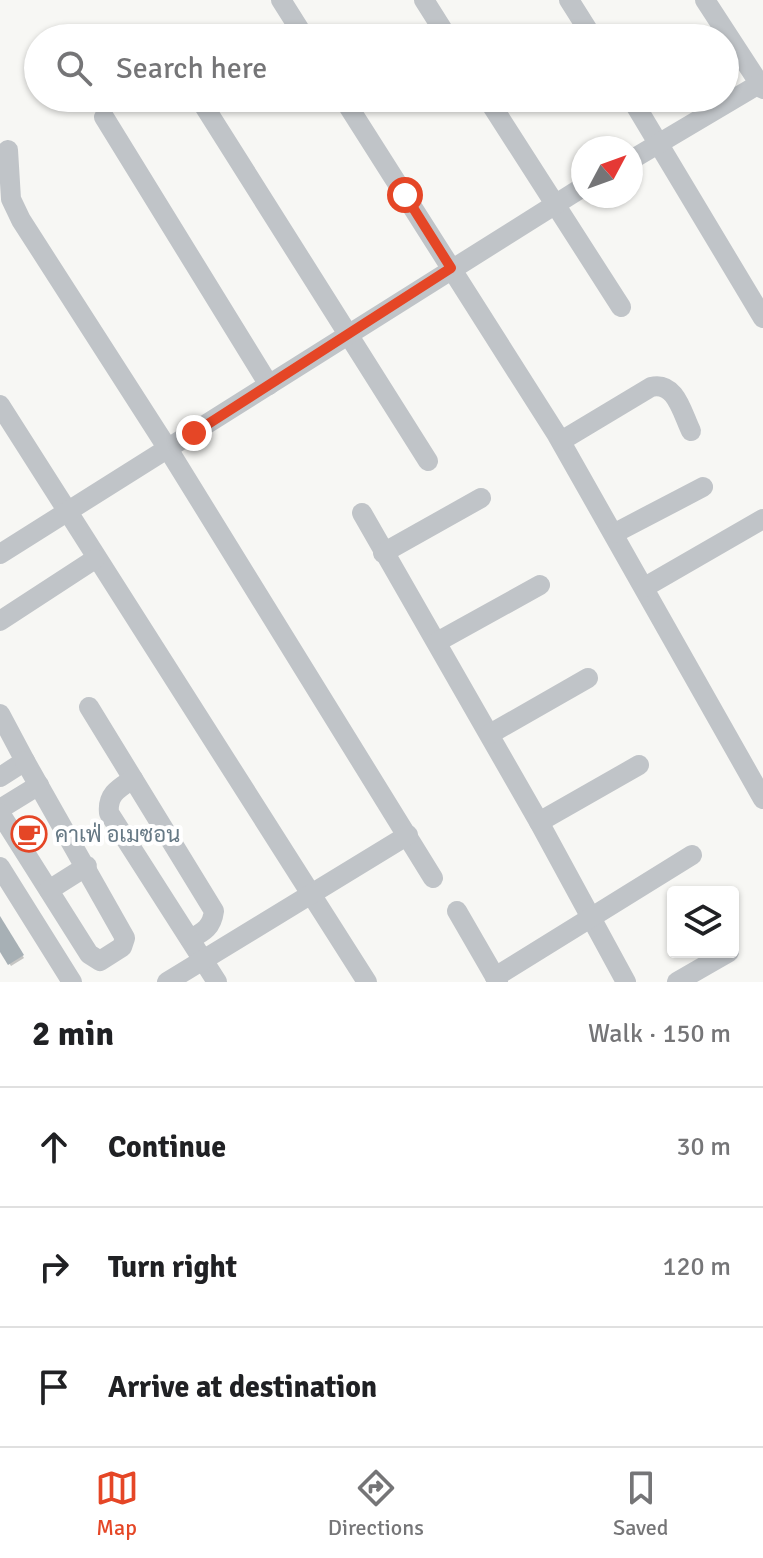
<!DOCTYPE html>
<meta charset="utf-8">
<style>
body{margin:0;font-family:Signika,Sarabun,sans-serif;background:#f2f2f2;color:#202124}
.controls{position:absolute;right:24px;bottom:24px;display:grid;overflow:hidden;border-radius:8px;box-shadow:0 2px 6px #0004}
.controls button{width:72px;height:72px;display:grid;place-items:center;padding:0;border:0;border-bottom:2px solid #e0e0e0;background:#fff;color:#202124;font:40px sans-serif}
.compass{position:absolute;left:571px;top:136px;width:72px;height:72px;border-radius:50%;background:#fff;box-shadow:0 2px 6px #0004;rotate:49deg}
.stop{position:absolute;width:24px;height:24px;margin:-18px;border:6px solid #e54626;border-radius:50%;background:#fff}
.stop.end{background:#e54626;border-color:#fff;box-shadow:0 2px 8px #0008}
.list{margin:0;padding:0;list-style:none}
h2{display:flex;justify-content:space-between;align-items:center;height:104px;margin:0;padding:0 32px;font-size:34px}
h2 small{font-size:26px;font-weight:400;color:#757577}
.list li{display:grid;grid-template-columns:52px 1fr auto;gap:24px;align-items:center;box-sizing:border-box;height:120px;padding:0 32px;border-top:2px solid #e0e0e0}
.list b{display:block;font-size:30px;white-space:nowrap}
.list em{font-size:26px;font-style:normal;color:#757577}
.icon{flex:none;width:44px;height:44px;fill:none;stroke:currentColor;stroke-width:2;stroke-linecap:round;stroke-linejoin:round}
.map{position:relative;flex:none;width:763px;height:982px;overflow:hidden}
.search{position:absolute;background:#fff;box-shadow:0 2px 6px #0004;left:24px;right:24px;top:24px;height:88px;display:flex;align-items:center;gap:20px;box-sizing:border-box;padding:0 28px;border-radius:44px;color:#757577;font-size:30px}
.sheet{height:464px;background:#fff}
nav{display:flex;justify-content:space-around;align-items:center;box-sizing:border-box;height:112px;border-top:2px solid #e0e0e0;background:#fff;font-size:22px;color:#757577}
nav a{display:grid;justify-items:center;gap:4px}
nav .on{color:#e54626}
.map>svg:first-child{display:block}
</style>
<div class="map">
<svg width="763" height="982" viewBox="0 0 763 982">
<rect width="100%" height="100%" fill="#f7f7f4"/>
<!-- shadow -->
<polygon fill="#0003" points="0,920 24,958 11,966 0,948"/>
<!-- building -->
<g fill="#a7b0b5">
<polygon points="27,819 41,839 30,846 17,826"/>
<polygon points="0,916 24,955 8,965 0,952"/>
</g>
<g fill="none" stroke-linecap="round" stroke-linejoin="round">
<!-- minor -->
<g stroke="#c0c4c8" stroke-width="20">
<polyline points="281,0 305,38"/>
<polyline points="424,0 448,38"/>
<polyline points="569,0 593,38"/>
<polyline points="705,0 763,89"/>
<polyline points="199,98 428,461"/>
<polyline points="343,98 557,435 763,799"/>
<polyline points="487,98 621,307"/>
<polyline points="631,98 763,318"/>
<polyline points="104,117 269,385"/>
<polyline points="8,150 11,199 21,220 168,449 433,878"/>
<polyline points="631,160 759,84"/>
<polyline points="0,405 367,982"/>
<path d="M 561,441 L 651,387 C 676,381 682,413 691,431"/>
<polyline points="362,513 539,822 626,982"/>
<polyline points="615,533 703,487"/>
<polyline points="383,553 481,498"/>
<polyline points="0,554 583,187"/>
<polyline points="645,587 763,519"/>
<polyline points="0,621 95,559"/>
<polyline points="437,642 540,585"/>
<path d="M 89,707 L 214,911 C 212,927 204,932 190,939"/>
<polyline points="0,714 25,761 0,777"/>
<polyline points="490,734 588,678"/>
<path d="M 133,779 C 119,788 107,794 109,813 L 217,982"/>
<polyline points="0,809 39,785"/>
<polyline points="0,813 89,954 100,961 122,947 125,938 25,761"/>
<polyline points="539,822 639,765"/>
<polyline points="0,867 72,982"/>
<polyline points="49,890 87,866"/>
<polyline points="457,911 498,982"/>
<polyline points="495,977 692,855"/>
<polyline points="167,982 408,835"/>
<polyline points="677,982 729,952"/>
</g>
</g>
<g fill="none" stroke-linecap="round" stroke-linejoin="round">
<!-- route -->
<polyline stroke="#e54626" stroke-width="10" points="194,433 451,268 405,195"/>
</g>
<!-- icons -->
<defs>
<symbol id="cafe-ring" viewBox="-11 -11 22 22"><circle r="9.5" fill="#fff" stroke="#e54626" stroke-width="1.5"/><path d="M-5.5-4.5H6V0H3Q3 3.5 0 3.5H-2.5Q-5.5 3.5-5.5 0ZM3-3.2v2h1.7v-2ZM-6 4.5H4V6H-6Z" fill="#e54626"/></symbol>
</defs>
<g fill-rule="evenodd">
<use href="#cafe-ring" x="9" y="814" width="40" height="40"/>
</g>
<g text-anchor="middle" stroke-width="8" stroke-linejoin="round" paint-order="stroke">
<!-- poi labels -->
<g font-size="22" fill="#667985" stroke="#fff" text-anchor="start">
<text x="55" y="842">คาเฟ่ อเมซอน</text>
</g>
</g>
</svg>
<div class="controls">
<button><svg class="icon" aria-label="layers" viewBox="0 0 24 24"><path d="M12 4l9 5-9 5-9-5zM3 14l9 5 9-5"/></svg></button>
</div>
<svg class="compass" viewBox="-18 -18 36 36"><path d="M0-13l5 13h-10z" fill="#e53935"/><path d="M0 13l5-13h-10z" fill="#757577"/></svg>
<div class="stop" style="left:405px;top:195px"></div>
<div class="stop end" style="left:194px;top:433px"></div>
<div class="search"><svg class="icon" aria-label="search" viewBox="0 0 24 24"><circle cx="10" cy="10" r="6"/><path d="M15 15l6 6"/></svg>Search here</div>
</div>
<section class="sheet">
<h2>2 min<small>Walk · 150 m</small></h2>
<ul class="list">
<li><svg class="icon" aria-label="ahead" viewBox="0 0 24 24"><path d="M12 20V5M6 11l6-6 6 6"/></svg><div><b>Continue</b></div><em>30 m</em></li>
<li><svg class="icon" aria-label="right" viewBox="0 0 24 24"><path d="M7 20v-9h11M14 6l5 5-5 5"/></svg><div><b>Turn right</b></div><em>120 m</em></li>
<li><svg class="icon" aria-label="arrive" viewBox="0 0 24 24"><path d="M6 21V4h12l-3 4 3 4H6"/></svg><div><b>Arrive at destination</b></div></li>
</ul>
</section>
<nav>
<a class="on"><svg class="icon" aria-label="map" viewBox="0 0 24 24"><path d="M3 6l6-2 6 2 6-2v14l-6 2-6-2-6 2zM9 4v14M15 6v14"/></svg>Map</a>
<a><svg class="icon" aria-label="directions" viewBox="0 0 24 24"><path d="M12 3l9 9-9 9-9-9zM9 14v-3h6M13 9l2 2-2 2"/></svg>Directions</a>
<a><svg class="icon" aria-label="saved" viewBox="0 0 24 24"><path d="M7 4h10v16l-5-4-5 4z"/></svg>Saved</a>
</nav>
